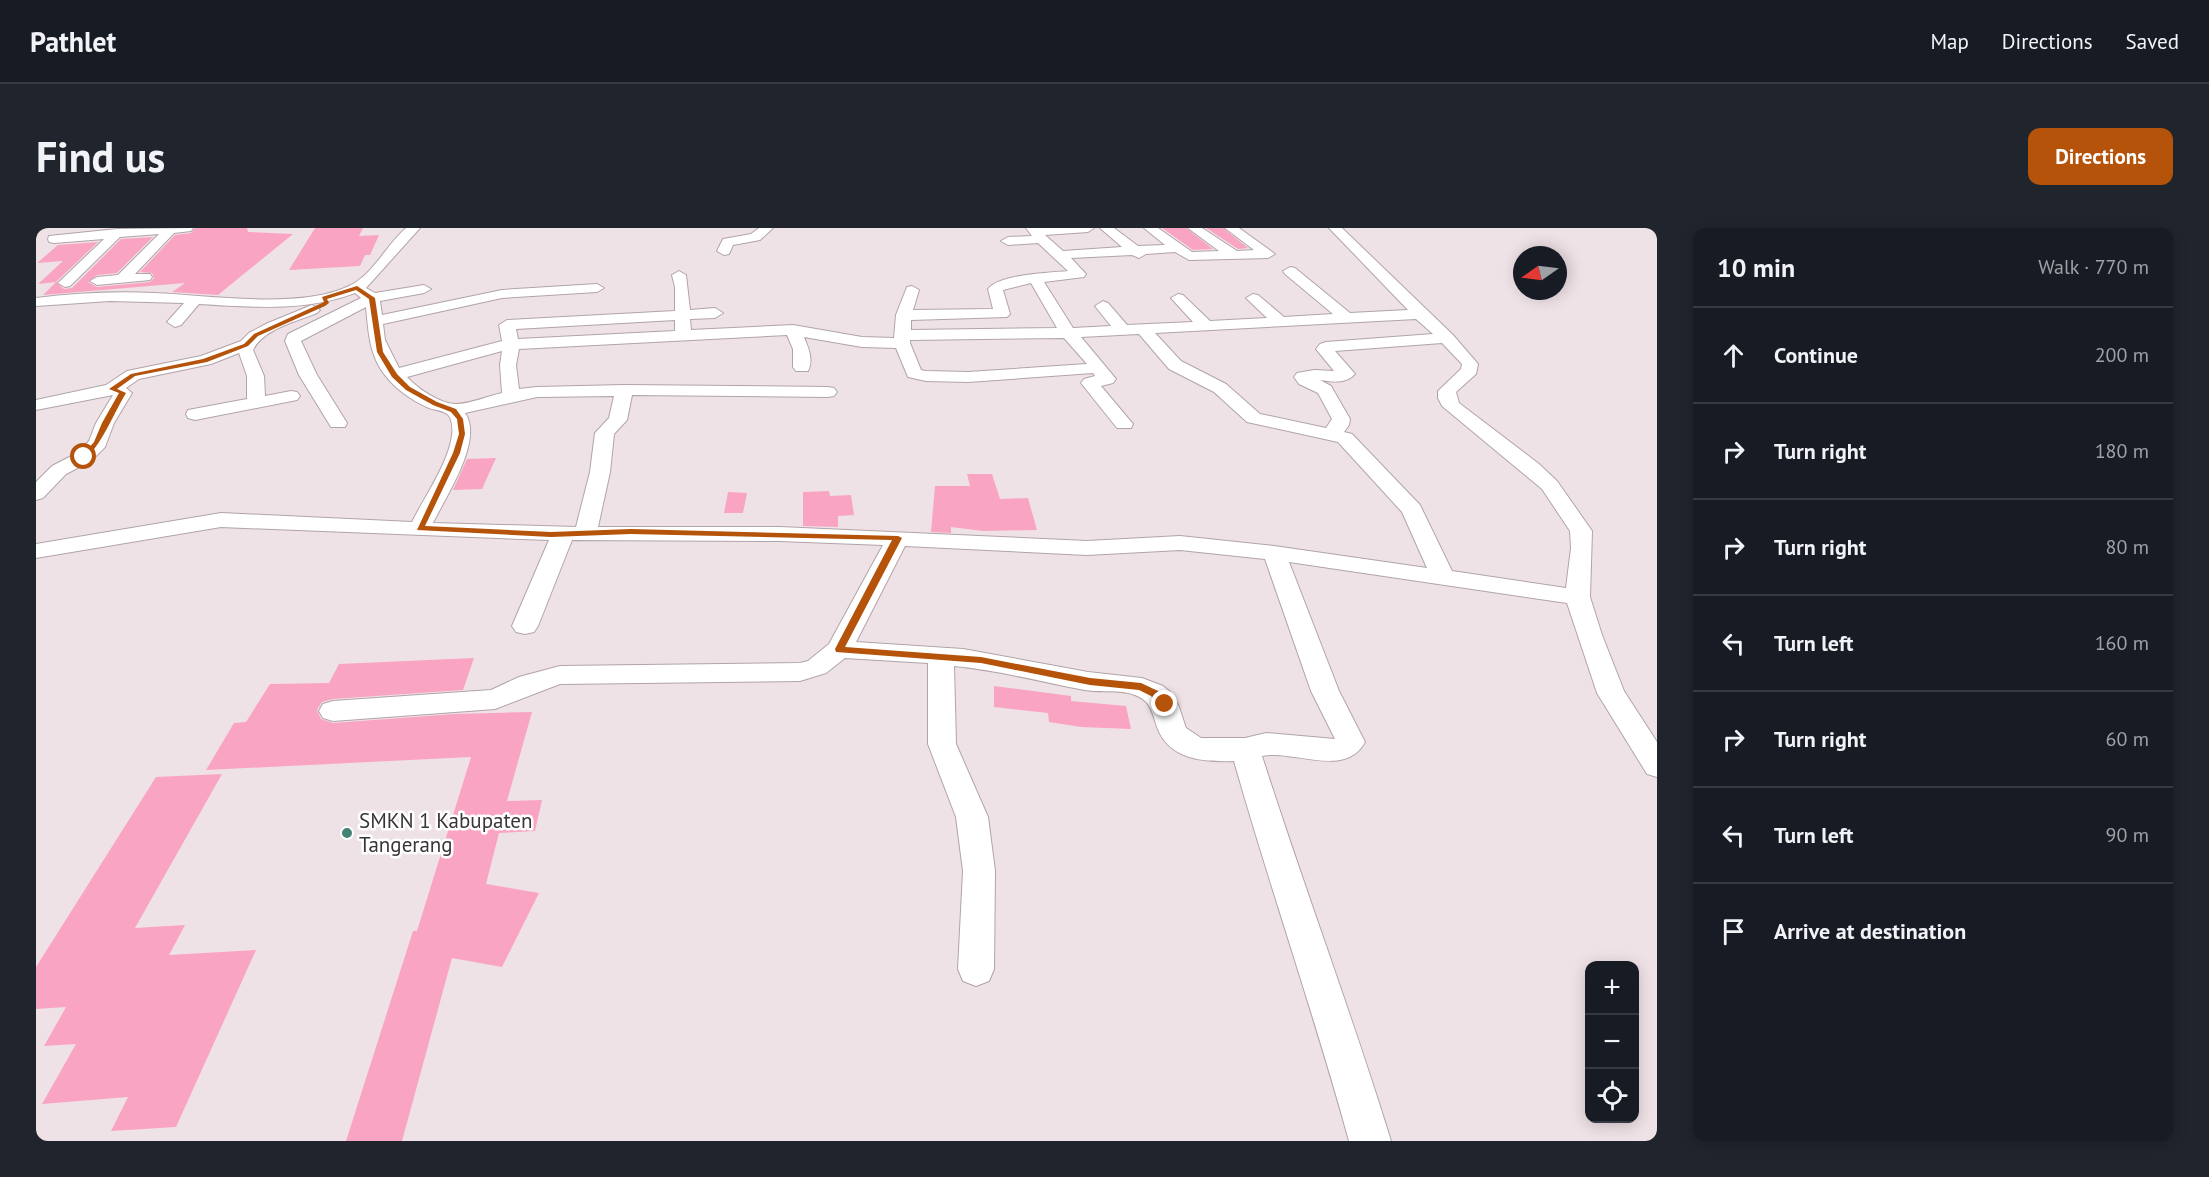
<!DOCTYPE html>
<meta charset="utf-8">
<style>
body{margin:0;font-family:"PT Sans",sans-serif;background:#20242c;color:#f1f3f6}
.controls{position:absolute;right:18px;bottom:18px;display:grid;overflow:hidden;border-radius:12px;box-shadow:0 3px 15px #0003}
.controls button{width:54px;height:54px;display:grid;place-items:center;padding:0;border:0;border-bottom:2px solid #363941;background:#171b24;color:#f1f3f6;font:30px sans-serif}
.compass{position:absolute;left:1477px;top:18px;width:54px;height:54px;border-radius:50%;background:#171b24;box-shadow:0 3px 15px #0003;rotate:256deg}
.stop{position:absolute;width:18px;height:18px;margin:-14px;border:4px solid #b45309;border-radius:50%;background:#fff}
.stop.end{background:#b45309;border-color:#fff;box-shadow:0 2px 6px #0008}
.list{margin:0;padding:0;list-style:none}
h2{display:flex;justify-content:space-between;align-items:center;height:78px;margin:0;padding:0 24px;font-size:26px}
h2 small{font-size:20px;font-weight:400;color:#9ea1a6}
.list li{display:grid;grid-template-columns:39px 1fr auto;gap:18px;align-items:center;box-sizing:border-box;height:96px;padding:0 24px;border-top:2px solid #363941}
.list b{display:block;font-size:22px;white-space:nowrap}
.list em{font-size:20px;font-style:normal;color:#9ea1a6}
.icon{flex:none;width:33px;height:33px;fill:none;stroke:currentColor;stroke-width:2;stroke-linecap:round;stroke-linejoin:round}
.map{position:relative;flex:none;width:1621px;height:913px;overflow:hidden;border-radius:12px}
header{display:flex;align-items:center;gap:36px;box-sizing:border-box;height:84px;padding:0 30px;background:#171b24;border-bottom:2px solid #363941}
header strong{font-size:28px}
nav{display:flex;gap:33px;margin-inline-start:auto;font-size:21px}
.intro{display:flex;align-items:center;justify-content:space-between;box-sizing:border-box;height:144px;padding:0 36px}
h1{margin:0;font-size:42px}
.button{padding:15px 27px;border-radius:12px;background:#b45309;color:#fff;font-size:21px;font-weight:700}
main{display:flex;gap:36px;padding:0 36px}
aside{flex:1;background:#171b24;border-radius:12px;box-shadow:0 3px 15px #0003}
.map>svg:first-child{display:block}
</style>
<header>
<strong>Pathlet</strong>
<nav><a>Map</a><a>Directions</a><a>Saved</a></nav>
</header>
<div class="intro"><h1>Find us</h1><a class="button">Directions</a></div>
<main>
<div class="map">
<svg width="1621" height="913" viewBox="0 0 1621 913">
<rect width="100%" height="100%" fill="#efe2e6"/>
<!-- building -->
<g fill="#f9a4c3">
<polygon points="159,0 211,0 212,4 257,6 182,67 136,64 149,55 7,67 20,54 28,61 36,60 85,11 117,9 81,45 61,47 52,54 61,59 114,54 118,50 116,45 104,44 139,7 155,5"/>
<polygon points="279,0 327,0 323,8 343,7 334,27 329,27 324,38 253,42"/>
<polygon points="1126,0 1150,0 1177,21 1157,22"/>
<polygon points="1170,0 1187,0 1212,20 1202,21"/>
<polygon points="62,14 20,54 2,56 27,33 1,35 22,17"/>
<polygon points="460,230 446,261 417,262 431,231"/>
<polygon points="931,246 956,246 964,271 992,270 1001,302 947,303 915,299 915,305 895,304 899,258 934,258"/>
<polygon points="793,263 794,268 815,267 818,287 802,288 802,299 767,298 767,264"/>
<polygon points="692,264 711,265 707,285 688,285"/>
<polygon points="438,430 427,462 297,471 286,474 281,482 285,491 297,495 418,486 496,484 471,573 506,572 499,603 463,605 450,656 503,665 466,739 416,730 366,913 310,913 377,703 381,703 435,529 170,542 198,495 210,494 234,456 293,455 303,436"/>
<polygon points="958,458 1035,468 1035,473 1090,478 1095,501 1045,499 1013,494 1012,485 958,479"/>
<polygon points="186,546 99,700 149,697 133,727 220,722 140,899 75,903 92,869 6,876 40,816 8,818 30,779 0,781 0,739 120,549"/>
</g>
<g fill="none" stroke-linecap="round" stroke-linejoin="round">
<defs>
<g id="minor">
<polygon points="157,0 155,3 138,5 99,46 114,46 116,49 114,52 61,57 54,53 61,49 82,47 123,6 84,9 34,58 29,59 22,55 68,11 18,15 13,14 12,11 13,8 81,1"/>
<path d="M 370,0 L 384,0 L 330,60 L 339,65 L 388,57 L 395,61 L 388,65 L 344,73 L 346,87 L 466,62 L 561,56 L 568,60 L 561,64 L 466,70 L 347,96 L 349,112 L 363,140 L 466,113 L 463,97 L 471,92 L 639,83 L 639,59 L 636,47 L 643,43 L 650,47 L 654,82 L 679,80 L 687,85 L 679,90 L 654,91 L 655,102 L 757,97 L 826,109 L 858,110 L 860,87 L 871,59 L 876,58 L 883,62 L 877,82 L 957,81 L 952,61 C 963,46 1013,45 1032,43 L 1002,15 L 972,17 L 965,13 L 972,9 L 996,8 L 990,0 L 1058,0 L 1052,4 L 1009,7 L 1027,23 L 1086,19 L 1064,0 L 1078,0 L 1102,18 L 1129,17 L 1108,0 L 1122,0 L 1156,24 L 1183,23 L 1152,0 L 1166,0 L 1201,23 L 1218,22 L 1189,0 L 1203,0 L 1239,26 L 1232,30 L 1153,32 L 1139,24 L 1110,26 L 1103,30 L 1096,27 L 1035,30 L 1050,46 L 1048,49 L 1008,54 L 1037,100 L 1075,98 L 1059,78 L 1067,73 L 1072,75 L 1091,97 L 1157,94 L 1135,70 L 1142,66 L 1147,67 L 1174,93 L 1231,90 L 1210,70 L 1217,66 L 1222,67 L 1248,89 L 1297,86 L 1249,46 L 1247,43 L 1254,39 L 1259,40 L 1314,85 L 1372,82 L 1293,0 L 1306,0 L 1417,107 L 1442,136 L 1440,146 L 1420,164 L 1423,175 L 1503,236 L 1521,253 L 1556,303 L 1554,369 L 1566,407 L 1588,463 L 1621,514 L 1621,549 L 1611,546 L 1561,465 L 1531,375 L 1253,334 L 1303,463 L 1329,514 C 1309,551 1258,521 1226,528 C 1267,657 1315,783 1355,913 L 1313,913 C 1278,785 1234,660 1198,533 C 1167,534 1133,532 1121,499 C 1116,484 1115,473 1099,467 C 1084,461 1065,465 1049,462 C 1005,454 962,442 918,438 L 920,516 L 952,589 L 959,643 L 958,741 L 953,753 L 940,758 L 927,753 L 922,741 L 927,643 L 920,589 L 892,516 L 892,435 L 809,430 L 790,445 L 764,453 L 524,456 L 459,481 L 297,493 L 287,490 L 283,483 L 287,476 L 297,473 L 455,462 L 483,449 L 524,438 L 764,435 L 772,433 L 793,416 L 847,317 L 744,313 L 536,312 L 502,398 L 498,404 L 489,406 L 480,404 L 476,398 L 513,312 L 185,299 L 0,330 L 0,316 L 185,285 L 376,294 C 388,270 413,234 416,207 C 417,201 416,189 411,186 C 406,182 398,182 393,180 C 374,172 355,158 344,140 C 333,122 332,100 330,79 L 265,113 L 281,147 L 311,195 L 309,199 L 295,199 L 263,147 L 249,113 L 252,106 L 325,70 L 319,65 C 270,84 215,79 163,76 L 145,97 L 139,99 L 131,94 L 148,75 L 74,73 L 0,78 L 0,70 C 39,65 79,63 118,65 C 172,67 264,82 313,58 C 338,46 350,17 370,0 ZM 995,55 L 1021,100 L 875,102 L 875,92 L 971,89 L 974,86 L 967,62 ZM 1380,91 L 1397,106 L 1290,114 L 1284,116 L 1280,121 L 1298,143 L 1278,142 L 1261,145 L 1258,149 L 1263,156 L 1282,165 L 1296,191 L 1290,200 L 1224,186 L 1190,156 L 1145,133 L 1119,105 ZM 639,92 L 639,103 L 482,111 L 480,101 ZM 1103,106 L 1133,141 L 1178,164 L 1211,194 L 1302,214 L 1366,284 L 1391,340 L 1238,318 L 1144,308 L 1051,313 L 744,299 L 562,299 L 574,244 L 578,206 L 591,192 L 596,167 L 792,169 L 798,168 L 801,164 L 798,160 L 792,159 L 588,157 L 501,159 L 483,161 L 480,137 L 483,121 L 751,107 L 757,121 L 757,139 L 760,143 L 772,143 C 778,132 772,119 768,109 L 826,119 L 860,120 L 872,149 L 890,153 L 932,154 L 1057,145 L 1059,148 L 1048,151 L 1045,155 L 1081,200 L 1095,200 L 1097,196 L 1065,158 L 1077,155 L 1080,151 L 1045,109 ZM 1028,110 L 1051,136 L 932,144 L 890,143 L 885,142 L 874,115 L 874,112 ZM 1406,115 L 1426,136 L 1425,141 L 1402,163 L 1402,170 L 1406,178 L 1506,261 L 1534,303 L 1535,320 L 1530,360 L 1416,343 L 1384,277 L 1316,206 L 1308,204 L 1313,197 L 1314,191 L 1295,158 L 1284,152 C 1296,154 1310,156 1319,146 L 1299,123 ZM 466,123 L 464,137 L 466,165 C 452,168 434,176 420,176 C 404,176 381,160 371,149 ZM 578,168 L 573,190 L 559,205 L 554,244 L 540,299 L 397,295 C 410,268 448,212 429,185 L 501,169 ZM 869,318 L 1051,327 L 1144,322 L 1229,331 L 1275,463 L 1299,511 L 1230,505 L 1209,510 L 1165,510 L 1150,500 L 1143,479 L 1134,464 L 1127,458 L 1106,450 L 1052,444 L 927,421 L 820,414 Z"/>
<polygon points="723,0 737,0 724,12 697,17 693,26 688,27 681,23 687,11 715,6"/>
<path d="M 276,77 L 284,82 L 281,85 C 262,93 227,101 217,122 L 228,148 L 229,168 L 255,163 L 261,164 L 264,168 L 261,172 L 159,192 L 152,190 L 150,186 L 152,182 L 211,171 L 211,148 L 203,125 L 175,136 L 103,151 L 90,160 L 96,165 L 78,195 L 69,219 L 55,233 L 30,246 L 7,270 L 0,272 L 0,254 L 16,238 L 41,225 L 53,213 L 60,195 L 77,167 L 0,182 L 0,172 L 70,157 L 91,143 L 165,128 L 205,113 L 213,105 L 232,95 Z"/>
</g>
</defs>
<!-- minor casing -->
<use href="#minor" stroke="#b1a4a8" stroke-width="2"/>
<!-- minor -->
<use href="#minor" fill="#fff" fill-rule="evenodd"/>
</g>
<!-- route -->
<path fill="#b45309" d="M 321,58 L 339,70 L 347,124 L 361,146 L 374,159 L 401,174 L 420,181 L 427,191 L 429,206 L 424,225 L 389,298 L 515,304 L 595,301 L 862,308 L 866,310 L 809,419 L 945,429 L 1054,450 L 1105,455 L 1122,463 L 1134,476 L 1132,478 L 1125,478 L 1115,468 L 1103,462 L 1054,457 L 945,435 L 800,424 L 799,421 L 856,312 L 595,306 L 515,309 L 381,302 L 417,225 L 423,206 L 421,191 L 415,184 L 397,177 L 370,162 L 356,149 L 341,124 L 333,71 L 320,62 L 291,71 L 293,75 L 289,78 L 222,108 L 212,118 L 171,134 L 99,148 L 81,161 L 90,165 C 77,187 68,211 51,230 L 45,229 L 58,214 L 66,195 L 83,165 L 73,161 L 95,146 L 167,131 L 208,116 L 218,106 L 286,75 L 288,74 L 286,69 Z"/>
<!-- markers -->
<circle fill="#428373" stroke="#fff" stroke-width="2" cx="311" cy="605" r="6"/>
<g text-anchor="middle" stroke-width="5" stroke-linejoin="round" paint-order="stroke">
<!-- poi labels -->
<g font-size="21" fill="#3a3537" stroke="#fff" text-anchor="start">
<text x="323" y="600">SMKN 1 Kabupaten<tspan x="323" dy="24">Tangerang</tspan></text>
</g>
</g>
</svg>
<div class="controls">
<button>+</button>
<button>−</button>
<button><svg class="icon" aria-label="locate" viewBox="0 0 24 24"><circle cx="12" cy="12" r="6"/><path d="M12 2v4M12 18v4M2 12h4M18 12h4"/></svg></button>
</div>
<svg class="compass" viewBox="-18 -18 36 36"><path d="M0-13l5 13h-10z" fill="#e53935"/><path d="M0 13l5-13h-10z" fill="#9ea1a6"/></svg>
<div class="stop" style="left:48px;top:229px"></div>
<div class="stop end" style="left:1129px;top:476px"></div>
</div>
<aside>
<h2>10 min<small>Walk · 770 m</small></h2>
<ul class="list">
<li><svg class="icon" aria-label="ahead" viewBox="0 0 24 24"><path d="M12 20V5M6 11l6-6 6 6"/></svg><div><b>Continue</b></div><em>200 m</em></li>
<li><svg class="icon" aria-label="right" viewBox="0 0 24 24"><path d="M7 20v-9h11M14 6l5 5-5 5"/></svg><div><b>Turn right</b></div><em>180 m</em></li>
<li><svg class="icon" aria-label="right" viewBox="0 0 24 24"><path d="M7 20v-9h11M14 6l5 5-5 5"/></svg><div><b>Turn right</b></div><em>80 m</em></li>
<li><svg class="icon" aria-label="left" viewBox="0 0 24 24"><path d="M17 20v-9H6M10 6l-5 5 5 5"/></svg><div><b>Turn left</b></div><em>160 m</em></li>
<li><svg class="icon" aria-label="right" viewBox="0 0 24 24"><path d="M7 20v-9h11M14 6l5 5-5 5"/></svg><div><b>Turn right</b></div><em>60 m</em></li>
<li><svg class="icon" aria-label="left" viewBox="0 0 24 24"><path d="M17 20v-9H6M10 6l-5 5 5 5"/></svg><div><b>Turn left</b></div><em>90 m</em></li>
<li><svg class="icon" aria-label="arrive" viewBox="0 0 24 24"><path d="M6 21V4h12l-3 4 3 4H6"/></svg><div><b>Arrive at destination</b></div></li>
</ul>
</aside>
</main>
